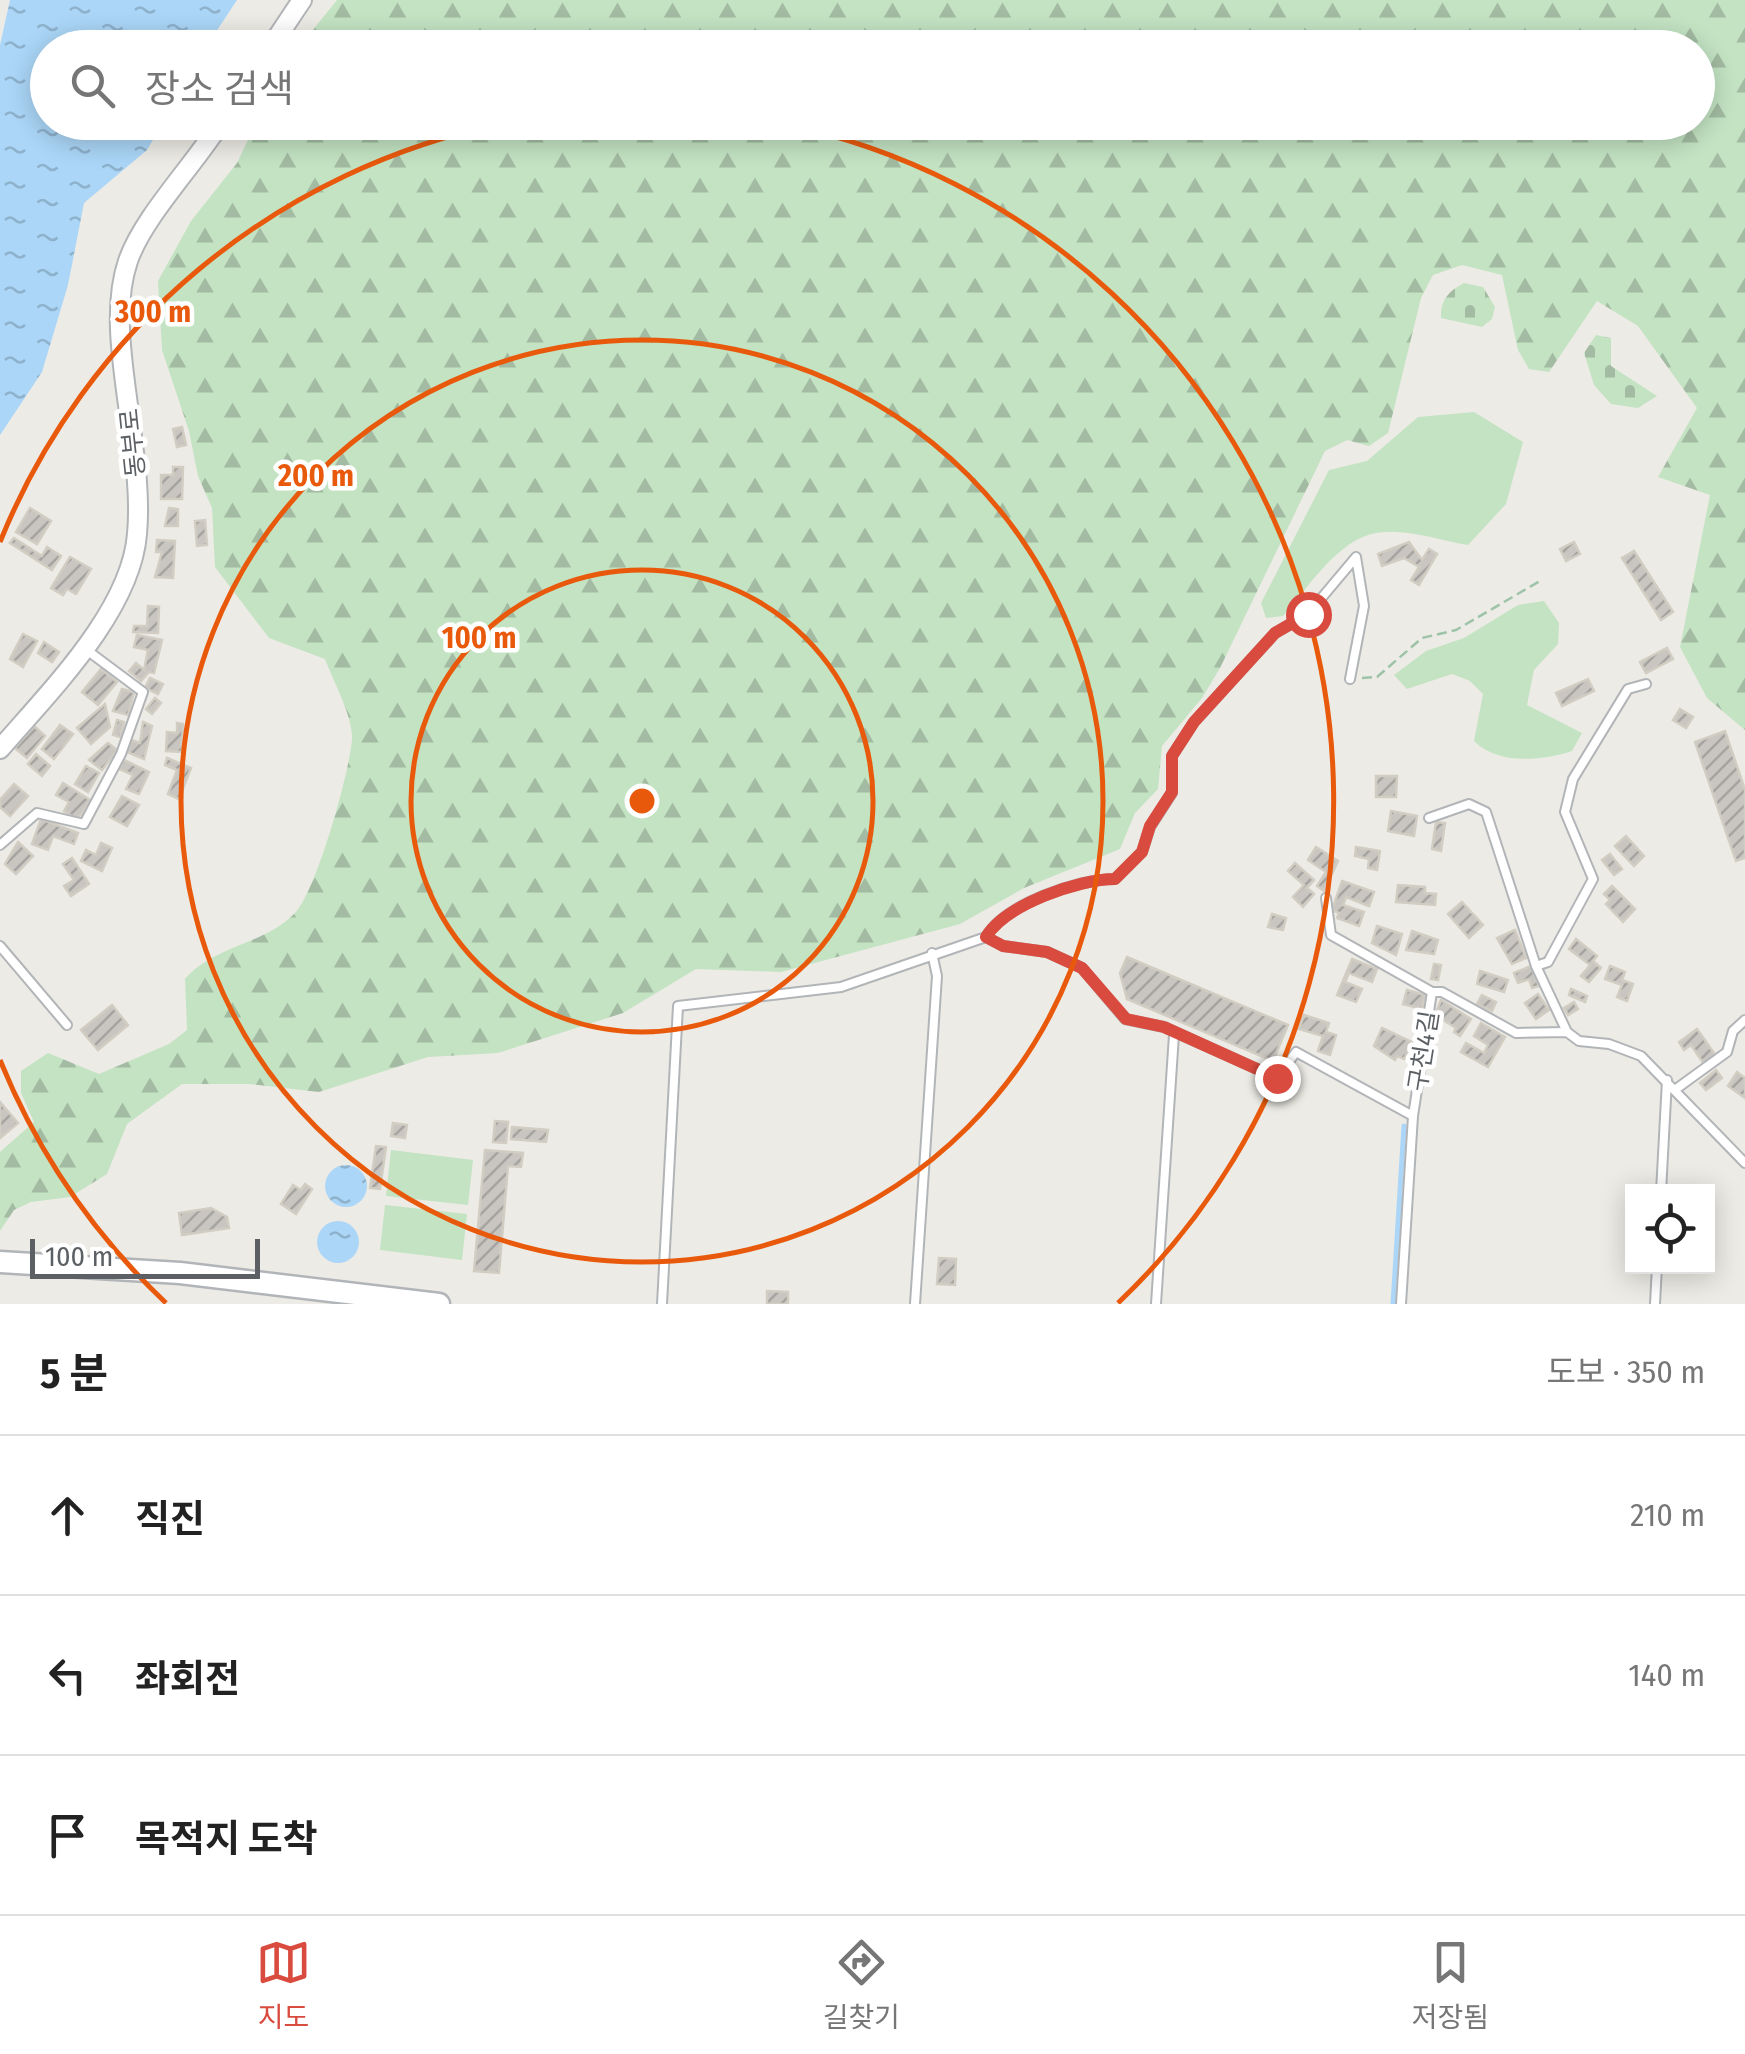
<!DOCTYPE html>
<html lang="ko">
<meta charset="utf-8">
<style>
body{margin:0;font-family:"Fira Sans Condensed","Noto Sans KR",sans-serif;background:#f2f2f2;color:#222}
.controls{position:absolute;right:30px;bottom:30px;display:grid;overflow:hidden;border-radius:0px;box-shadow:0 5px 25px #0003}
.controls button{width:90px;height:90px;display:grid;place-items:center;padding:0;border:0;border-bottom:2px solid #e0e0e0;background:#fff;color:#222;font:50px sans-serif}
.scale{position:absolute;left:30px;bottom:25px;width:230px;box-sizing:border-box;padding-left:10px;border:5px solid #5c6064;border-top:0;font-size:28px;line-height:35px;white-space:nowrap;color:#5c6064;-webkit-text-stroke:8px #fff;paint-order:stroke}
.stop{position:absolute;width:30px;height:30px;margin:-22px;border:8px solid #d94b3f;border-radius:50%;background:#fff}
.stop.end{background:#d94b3f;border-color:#fff;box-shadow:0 2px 10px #0008}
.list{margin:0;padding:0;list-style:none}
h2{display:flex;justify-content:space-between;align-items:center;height:130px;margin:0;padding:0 40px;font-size:42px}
h2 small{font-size:32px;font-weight:400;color:#767676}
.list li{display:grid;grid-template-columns:65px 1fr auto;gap:30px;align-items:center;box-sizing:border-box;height:160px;padding:0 40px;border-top:2px solid #e0e0e0}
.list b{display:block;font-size:38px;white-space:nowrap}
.list em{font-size:32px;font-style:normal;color:#767676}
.icon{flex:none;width:55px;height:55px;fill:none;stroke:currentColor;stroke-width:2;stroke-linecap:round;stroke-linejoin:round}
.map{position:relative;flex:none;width:1745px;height:1304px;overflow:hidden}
.search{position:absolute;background:#fff;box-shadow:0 5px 25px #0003;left:30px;right:30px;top:30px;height:110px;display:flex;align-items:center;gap:25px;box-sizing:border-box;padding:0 35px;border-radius:55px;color:#767676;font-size:38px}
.sheet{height:610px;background:#fff}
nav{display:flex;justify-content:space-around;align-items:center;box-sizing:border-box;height:140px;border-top:2px solid #e0e0e0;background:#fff;font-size:28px;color:#767676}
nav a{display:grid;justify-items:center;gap:5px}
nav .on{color:#d94b3f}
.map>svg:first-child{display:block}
</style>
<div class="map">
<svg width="1745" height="1304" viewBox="0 0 1745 1304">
<defs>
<pattern id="forest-firs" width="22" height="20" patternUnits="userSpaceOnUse" patternTransform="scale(2.5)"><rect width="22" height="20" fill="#c3e3c3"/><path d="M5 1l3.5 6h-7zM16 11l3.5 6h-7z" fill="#a2bba2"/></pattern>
<pattern id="cemetery-stones" width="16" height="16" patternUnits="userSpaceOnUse" patternTransform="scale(2.5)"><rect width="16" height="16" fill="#c3e3c3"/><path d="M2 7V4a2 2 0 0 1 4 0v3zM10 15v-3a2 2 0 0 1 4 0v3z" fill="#a2bba2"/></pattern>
<pattern id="water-ripples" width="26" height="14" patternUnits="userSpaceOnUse" patternTransform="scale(2.5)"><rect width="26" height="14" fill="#abd6f7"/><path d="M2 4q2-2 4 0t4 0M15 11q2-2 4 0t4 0" fill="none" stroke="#8eb1cc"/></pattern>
<pattern id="building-hatch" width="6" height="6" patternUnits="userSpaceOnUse" patternTransform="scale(2.5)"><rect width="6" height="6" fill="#c9c6c2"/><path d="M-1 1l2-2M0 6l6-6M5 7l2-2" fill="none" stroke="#a6a4a1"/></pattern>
</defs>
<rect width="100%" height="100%" fill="#edebe5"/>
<!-- grass -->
<g fill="#c3e3c3">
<path d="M 1474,412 L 1523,442 L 1506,504 L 1468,545 C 1438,540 1398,525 1368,535 C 1334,546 1306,590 1283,616 L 1266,618 L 1261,603 L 1329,470 L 1367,461 L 1418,417 Z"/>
<path d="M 1544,601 L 1559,623 L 1558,644 L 1534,670 L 1527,705 L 1582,733 L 1572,751 C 1541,761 1498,765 1474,741 L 1483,694 L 1470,681 L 1452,674 L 1407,689 L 1394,675 L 1426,651 L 1464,638 L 1518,605 Z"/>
<polygon points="391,1150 473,1160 468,1205 386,1196"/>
<polygon points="385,1205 467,1214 462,1260 380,1250"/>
</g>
<!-- forest -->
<path fill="url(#forest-firs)" d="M 337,0 L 1745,0 L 1745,730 L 1707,698 L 1680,647 L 1710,495 L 1658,477 L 1697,408 L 1638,326 L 1597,301 L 1549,372 L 1529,369 L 1518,350 L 1502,275 L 1462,265 L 1433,275 L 1421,298 L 1388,433 L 1369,446 L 1347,440 L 1325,451 L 1220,668 L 1202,698 L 1162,746 L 1158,789 L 1135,813 L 1120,849 L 1024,888 L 960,924 L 781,972 L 696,969 L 623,1013 L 498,1053 L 428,1057 L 319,1092 L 249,1084 L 182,1084 L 127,1124 L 107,1174 L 70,1197 L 31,1202 L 14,1210 L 0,1231 L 0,1152 L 34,1122 L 21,1093 L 21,1071 L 48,1053 L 99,1074 L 169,1044 L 187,1030 L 185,979 C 215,945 264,945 295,913 C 316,892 350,771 352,739 C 353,716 333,681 325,659 L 269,638 L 215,567 L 212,508 L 198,476 L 189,431 L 162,350 L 158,281 L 191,221 L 237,163 L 256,123 L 1698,122 L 1698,48 L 299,47 Z"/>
<!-- cemetery -->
<g fill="url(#cemetery-stones)">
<path d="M 1464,283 L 1483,287 L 1495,307 L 1492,319 L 1482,327 L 1441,318 C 1440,300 1449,291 1464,283 Z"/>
<polygon points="1596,335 1611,338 1611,366 1657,396 1638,408 1611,404 1594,385 1584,353"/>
</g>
<!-- water -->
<g fill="url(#water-ripples)">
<polygon points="10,0 237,0 206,47 48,48 48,122 163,123 147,150 84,203 68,285 42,372 0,435 0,45"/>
<circle cx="346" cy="1186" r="21"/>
<circle cx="338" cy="1242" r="21"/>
</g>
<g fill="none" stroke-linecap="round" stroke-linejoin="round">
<!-- stream -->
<polyline stroke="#abd6f7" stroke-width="5" points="1393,1304 1404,1126"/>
</g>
<!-- building -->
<g fill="url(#building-hatch)" stroke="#d2cdc3" stroke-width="2.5">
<polygon points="182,427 186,445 177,447 173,429"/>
<polygon points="173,467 183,467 182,499 161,499 161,475 173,475"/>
<polygon points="30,508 51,521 37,544 16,532"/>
<polygon points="169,508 178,509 178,526 165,526"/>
<polygon points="205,520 207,545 197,546 195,521"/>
<polygon points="14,538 42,556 47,547 61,556 52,570 10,543"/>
<polygon points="157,540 175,541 173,578 155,577 162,552 156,552"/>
<polygon points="1409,542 1422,560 1429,549 1437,554 1419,585 1411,580 1419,567 1404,558 1382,566 1378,554"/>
<polygon points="1574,542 1580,554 1566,561 1560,549"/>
<polygon points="1634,551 1673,612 1661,620 1622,558"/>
<polygon points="70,557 91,569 76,594 67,589 63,595 51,588"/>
<polygon points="148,606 159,607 158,633 133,632 134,626 147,626"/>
<polygon points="23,634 37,641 23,667 10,659"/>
<polygon points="137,635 162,640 154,673 149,672 141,681 129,671 136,663 144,670 148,650 134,647"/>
<polygon points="44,642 59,652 52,662 38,653"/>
<polygon points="1667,648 1673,659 1646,673 1640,662"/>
<polygon points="101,669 117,682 98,705 82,692"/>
<polygon points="150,678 163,684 158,694 145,688"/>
<polygon points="1588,679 1594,691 1562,706 1556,693"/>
<polygon points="122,689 134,692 128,715 113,711"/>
<polygon points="155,698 161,703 152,714 146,709"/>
<polygon points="105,704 110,727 91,744 77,728"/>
<polygon points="1680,709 1693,717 1686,728 1673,720"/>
<polygon points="117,720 124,722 120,737 113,735"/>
<polygon points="143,722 152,726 144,759 127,752 132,740 140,743"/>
<polygon points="177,723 183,724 182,752 166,751 167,732 177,733"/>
<polygon points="60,725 73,734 54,759 42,749"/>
<polygon points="34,726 45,736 27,758 15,748"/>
<polygon points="1725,731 1745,790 1745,858 1736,861 1695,742"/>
<polygon points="108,743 117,750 102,770 89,760"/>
<polygon points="36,754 50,766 42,776 28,764"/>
<polygon points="167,758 191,768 179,799 168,794 177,770 165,765"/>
<polygon points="124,760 149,772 139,794 126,789 133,775 119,769"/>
<polygon points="86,766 99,773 88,792 75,784"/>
<polygon points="1376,776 1397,776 1396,797 1376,797"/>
<polygon points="63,783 90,800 81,815 75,818 64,811 69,802 56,795"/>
<polygon points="14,784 28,796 10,816 0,807 0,800"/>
<polygon points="122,796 139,805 127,826 110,817"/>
<polygon points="1391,811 1417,816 1414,836 1388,831"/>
<polygon points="41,819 78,833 74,844 53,836 48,850 32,844"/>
<polygon points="1436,822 1445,823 1441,851 1432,849"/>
<polygon points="1626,836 1644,856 1634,866 1615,846"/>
<polygon points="18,842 33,856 16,874 5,864"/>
<polygon points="101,843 112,848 102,871 81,861 86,850 96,855"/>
<polygon points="1316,847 1338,861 1324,891 1317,886 1326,872 1308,860"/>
<polygon points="1356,847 1380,851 1377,870 1368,868 1369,859 1355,856"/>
<polygon points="1610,854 1622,869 1614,875 1602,860"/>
<polygon points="72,858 89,884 71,896 64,886 74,880 63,864"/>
<polygon points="1295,863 1314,880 1307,888 1314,894 1303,907 1293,897 1304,885 1288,871"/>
<polygon points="1342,881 1374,892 1369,906 1346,897 1343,905 1364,912 1359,926 1337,918 1339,913 1332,910"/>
<polygon points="1398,885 1425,887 1425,893 1436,894 1435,905 1396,902"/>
<polygon points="1612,886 1635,909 1623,922 1606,904 1610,900 1604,894"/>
<polygon points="1462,902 1483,925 1469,938 1448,914"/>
<polygon points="1272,914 1286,918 1283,930 1268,927"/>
<polygon points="1377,926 1402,934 1396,955 1372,943"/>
<polygon points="1515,930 1526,958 1512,964 1497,938"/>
<polygon points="1412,931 1438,940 1434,954 1406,950"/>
<polygon points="1576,939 1597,956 1593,961 1601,968 1589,982 1581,976 1590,965 1569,949"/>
<polygon points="1127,957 1288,1025 1273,1061 1127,999 1120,973"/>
<polygon points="1352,959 1377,969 1372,982 1349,973 1345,982 1362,989 1356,1002 1337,995"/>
<polygon points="1434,964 1441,965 1438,980 1431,979"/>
<polygon points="1531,966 1539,986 1532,988 1529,979 1518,983 1514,973"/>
<polygon points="1610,966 1625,972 1622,980 1633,984 1627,1001 1617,997 1622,985 1605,979"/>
<polygon points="1480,971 1508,980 1504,992 1477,984"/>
<polygon points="1571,989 1587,996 1585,1002 1569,995"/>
<polygon points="1407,990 1425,995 1422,1009 1403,1004"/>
<polygon points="1538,994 1549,1010 1536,1019 1525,1003"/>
<polygon points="1482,995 1496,1002 1492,1011 1477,1004"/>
<polygon points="1441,1000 1471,1019 1460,1036 1454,1032 1456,1028 1435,1015"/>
<polygon points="1574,1002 1578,1009 1568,1015 1564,1008"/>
<polygon points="112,1005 128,1025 98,1050 81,1030"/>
<polygon points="1304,1015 1329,1023 1326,1032 1336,1035 1330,1055 1318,1051 1323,1036 1299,1029"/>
<polygon points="1481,1023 1505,1037 1488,1067 1461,1052 1466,1043 1484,1053 1488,1045 1474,1036"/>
<polygon points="1382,1028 1412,1042 1404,1059 1397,1056 1395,1060 1374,1046"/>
<polygon points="1697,1029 1716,1056 1704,1064 1691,1045 1684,1050 1679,1042"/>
<polygon points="1716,1070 1722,1078 1706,1090 1700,1083"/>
<polygon points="1737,1072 1745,1078 1745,1098 1728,1086"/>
<polygon points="0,1102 18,1123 0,1138"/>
<polygon points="495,1121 508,1122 506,1143 493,1142"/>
<polygon points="393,1123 407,1125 405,1138 391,1136"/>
<polygon points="512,1127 548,1130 546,1142 511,1139"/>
<polygon points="376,1146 386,1147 380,1189 370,1188"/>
<polygon points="485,1150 523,1153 521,1167 508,1166 499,1273 474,1271"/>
<polygon points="305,1184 312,1189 296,1214 281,1204 293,1185 301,1190"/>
<polygon points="211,1208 227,1217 229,1228 182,1235 179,1213"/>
<polygon points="939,1258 956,1259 955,1285 937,1284"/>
<polygon points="767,1291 788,1292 788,1304 767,1304"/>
</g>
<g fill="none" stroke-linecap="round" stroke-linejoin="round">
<defs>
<g id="service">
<polyline points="1429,818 1469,804 1486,812 1536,966 1567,1032"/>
<polyline points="0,845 37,813 84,824 121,754 143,692 84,648"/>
<polyline points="1326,898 1331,935 1432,992"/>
<polyline points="986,937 1003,946 1047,952 1082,968 1125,1019 1164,1027 1277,1078 1296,1052 1413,1116"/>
<polyline points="0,946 67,1025"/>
<polyline points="1536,966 1548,962 1593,879 1565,812 1573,779 1628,689 1646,684"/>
<polyline points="1676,1089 1727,1052 1733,1031 1745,1020"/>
<polyline points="1661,1192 1667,1080"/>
<path d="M 662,1304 L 678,1006 L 841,987 L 986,937 C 1005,904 1078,879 1115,879 L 1142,852 L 1150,827 L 1172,793 L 1172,756 L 1194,722 L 1275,633 L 1308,614 L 1356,557 L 1364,606 L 1350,679"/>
<polyline points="915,1304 937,976 932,953"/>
<polyline points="1156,1304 1174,1035"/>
<polyline points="1401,1304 1413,1116 1432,992 1442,992 1516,1033 1567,1032 1579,1041 1609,1044 1641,1056 1745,1163"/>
<polyline points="1655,1304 1657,1266"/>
</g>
<g id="tertiary">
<polyline points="270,48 302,0"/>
<path d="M 0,749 C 49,692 131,611 137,534 C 141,491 133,447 128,405 C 122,360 113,305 128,261 C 143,217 195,164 221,122"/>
</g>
<polyline id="secondary" points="0,1262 180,1273 439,1304"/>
</defs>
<!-- service casing -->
<use href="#service" stroke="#b2b5b8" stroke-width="12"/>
<!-- tertiary casing -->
<use href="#tertiary" stroke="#b2b5b8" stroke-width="22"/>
<!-- secondary casing -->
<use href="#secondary" stroke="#b1b4b8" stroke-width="25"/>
<!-- path -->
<polyline stroke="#9dc3a8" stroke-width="2.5" stroke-dasharray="10 5" stroke-linecap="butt" points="1362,678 1377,677 1422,638 1456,630 1540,581"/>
<!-- service -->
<use href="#service" stroke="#fff" stroke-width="8"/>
<!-- tertiary -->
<use href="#tertiary" stroke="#fff" stroke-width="18"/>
<!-- secondary -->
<use href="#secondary" stroke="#fff" stroke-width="20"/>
</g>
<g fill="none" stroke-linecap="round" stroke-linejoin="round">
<!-- route -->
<path stroke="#d94b3f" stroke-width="12" d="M 1277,1078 L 1164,1027 L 1126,1019 L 1082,968 L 1047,952 L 1003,946 L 986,937 C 1005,905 1078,879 1115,879 L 1142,852 L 1150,826 L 1172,792 L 1172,756 L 1194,722 L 1275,633 L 1308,614"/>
</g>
<!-- distance rings -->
<g fill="none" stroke="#e8590c" stroke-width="5">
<circle cx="642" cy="801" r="231"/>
<circle cx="642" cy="801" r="461"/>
<path d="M166 1303A692 692 0 0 1 0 1060M0 542A692 692 0 0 1 504 123M780 123A692 692 0 0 1 1118 1303"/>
</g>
<g text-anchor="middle" stroke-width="9" stroke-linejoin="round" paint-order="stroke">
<!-- street labels -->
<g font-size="25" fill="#5c6064" stroke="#fff">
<text transform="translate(132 443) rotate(-96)" y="9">동부로</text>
<text transform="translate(1423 1051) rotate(-81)" y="9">구천4길</text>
</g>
</g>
<circle cx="642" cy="801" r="15" fill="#e8590c" stroke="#fff" stroke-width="5"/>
<g font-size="30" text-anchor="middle" font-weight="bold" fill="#e8590c" stroke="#fff" stroke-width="9" stroke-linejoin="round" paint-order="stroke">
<text x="153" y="322">300 m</text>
<text x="316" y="486">200 m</text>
<text x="479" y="648">100 m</text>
</g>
</svg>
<div class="controls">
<button><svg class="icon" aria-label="locate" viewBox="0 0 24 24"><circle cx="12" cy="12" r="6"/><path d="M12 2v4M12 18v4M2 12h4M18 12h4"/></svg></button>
</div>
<div class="scale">100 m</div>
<div class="stop" style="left:1308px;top:614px"></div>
<div class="stop end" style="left:1277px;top:1078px"></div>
<div class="search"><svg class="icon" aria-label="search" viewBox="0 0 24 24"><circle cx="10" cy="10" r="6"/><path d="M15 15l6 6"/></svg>장소 검색</div>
</div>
<section class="sheet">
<h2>5 분<small>도보 · 350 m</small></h2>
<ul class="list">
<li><svg class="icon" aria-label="ahead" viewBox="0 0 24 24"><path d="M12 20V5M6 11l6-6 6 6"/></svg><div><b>직진</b></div><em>210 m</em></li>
<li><svg class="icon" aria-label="left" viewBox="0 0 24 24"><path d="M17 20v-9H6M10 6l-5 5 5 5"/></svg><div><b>좌회전</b></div><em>140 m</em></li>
<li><svg class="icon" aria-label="arrive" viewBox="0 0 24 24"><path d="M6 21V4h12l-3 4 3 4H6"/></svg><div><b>목적지 도착</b></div></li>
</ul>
</section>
<nav>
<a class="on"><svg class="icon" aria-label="map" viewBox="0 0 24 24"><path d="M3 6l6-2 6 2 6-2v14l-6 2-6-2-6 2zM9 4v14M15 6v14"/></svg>지도</a>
<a><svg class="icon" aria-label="directions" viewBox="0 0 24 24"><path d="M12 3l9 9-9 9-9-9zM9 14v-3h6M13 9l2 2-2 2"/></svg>길찾기</a>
<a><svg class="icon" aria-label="saved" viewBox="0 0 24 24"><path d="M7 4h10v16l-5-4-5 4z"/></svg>저장됨</a>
</nav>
